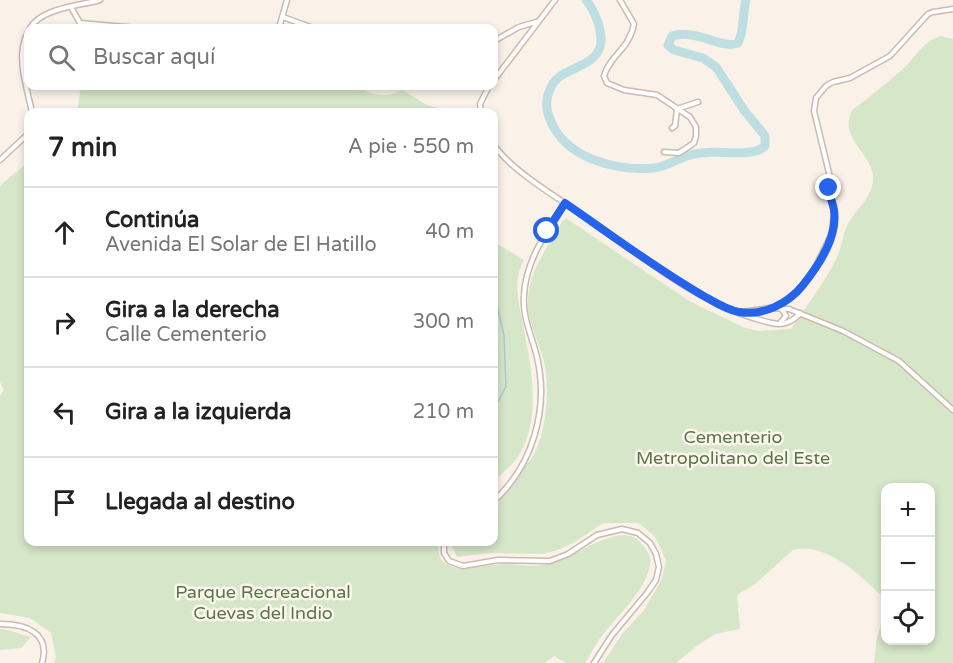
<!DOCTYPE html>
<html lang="es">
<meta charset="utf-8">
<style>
body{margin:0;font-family:"Varela Round",sans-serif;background:#f2f2f2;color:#222}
.controls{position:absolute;right:18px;bottom:18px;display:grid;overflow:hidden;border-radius:12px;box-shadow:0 3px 9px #0003}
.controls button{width:54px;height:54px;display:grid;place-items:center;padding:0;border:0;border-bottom:2px solid #e0e0e0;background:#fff;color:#222;font:30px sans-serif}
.stop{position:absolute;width:18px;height:18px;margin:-14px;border:4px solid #2563eb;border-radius:50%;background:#fff}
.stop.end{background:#2563eb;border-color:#fff;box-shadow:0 2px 6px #0008}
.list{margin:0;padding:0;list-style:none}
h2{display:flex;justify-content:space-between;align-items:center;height:78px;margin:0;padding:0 24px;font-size:26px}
h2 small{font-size:20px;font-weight:400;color:#767676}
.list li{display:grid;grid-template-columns:39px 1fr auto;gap:18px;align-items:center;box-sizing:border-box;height:90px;padding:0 24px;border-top:2px solid #e0e0e0}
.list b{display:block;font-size:22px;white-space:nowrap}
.list p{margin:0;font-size:20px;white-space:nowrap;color:#767676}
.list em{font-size:20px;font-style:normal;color:#767676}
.icon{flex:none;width:33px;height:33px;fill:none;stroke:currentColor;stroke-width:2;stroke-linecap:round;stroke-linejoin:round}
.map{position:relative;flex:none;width:953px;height:663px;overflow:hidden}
.search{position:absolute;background:#fff;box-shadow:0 3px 9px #0003;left:24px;top:24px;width:474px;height:66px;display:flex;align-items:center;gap:15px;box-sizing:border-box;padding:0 21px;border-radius:12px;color:#767676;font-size:22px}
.panel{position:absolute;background:#fff;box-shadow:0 3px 9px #0003;left:24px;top:108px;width:474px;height:438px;border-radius:12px}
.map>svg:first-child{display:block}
</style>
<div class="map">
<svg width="953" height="663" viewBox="0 0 953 663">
<rect width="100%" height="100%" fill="#faf2e8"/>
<!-- green -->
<g fill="#d6e6c8">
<path d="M 940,36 L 953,39 L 953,663 L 874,663 L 877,637 L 885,614 L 886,640 L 930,640 L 930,488 L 886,488 L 885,599 C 861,577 829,542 793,550 L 755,584 L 737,595 L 740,629 L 715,634 L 698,645 L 676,663 L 603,663 L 622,634 L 644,610 L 662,579 L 666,560 L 655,537 L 645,528 L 638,523 L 603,523 L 575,542 L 558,550 L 543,554 L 489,553 L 457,557 L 450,542 L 494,542 L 494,506 C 506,496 513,483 522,470 C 525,465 530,461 533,456 C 547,431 549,393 545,366 C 541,347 530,328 528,308 C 526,275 547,248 563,220 L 567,219 L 691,302 L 745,328 L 759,331 L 791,329 C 807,305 826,281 838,255 C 842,245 843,233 848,224 C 856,209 872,198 873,180 C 875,153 837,140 852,110 C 870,97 888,82 905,67 C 917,55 923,42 940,36 Z"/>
<path d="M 81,86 L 358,86 C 372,96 386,98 402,90 L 427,105 L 453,112 L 77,112 Z"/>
<path d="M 28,163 L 28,542 L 438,542 C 435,583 483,563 507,564 C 525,565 532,568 552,563 C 577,557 622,518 642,544 C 647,551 652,556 650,565 C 645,591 621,612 605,632 C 597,641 591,653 585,663 L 566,663 L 554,656 L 545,663 L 54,663 L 56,657 L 51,633 L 30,618 L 0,613 L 0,396 L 4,390 L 0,382 L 0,186 L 12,175 Z"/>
<path d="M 494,242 L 524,260 C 514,279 517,294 521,314 C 529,359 544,413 519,455 C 513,465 502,473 494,481 Z"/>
<polygon points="0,629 4,629 31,637 21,648 0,650"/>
</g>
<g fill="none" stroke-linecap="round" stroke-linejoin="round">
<!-- stream -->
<g stroke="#a6ced2" stroke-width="1.5">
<polyline points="494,247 494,235"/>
<polyline points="494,291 504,336 506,386 494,410"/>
</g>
<!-- river -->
<path stroke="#bfdee2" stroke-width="9" d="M 586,0 C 595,11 604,33 600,47 C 593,69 560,67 551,87 C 544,102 546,112 553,126 C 571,160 618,171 654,168 C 664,167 674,161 684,157 C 690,155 696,153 702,153 C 719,150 752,158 765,146 L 765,136 L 744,110 L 716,67 L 703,58 L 674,50 L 668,45 L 672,36 C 695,28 723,50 738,43 C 745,29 742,15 746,0"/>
<defs>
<g id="minor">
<path d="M 620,0 L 634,24 C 629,50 610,55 604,76 L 607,83 L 624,90 L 657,95 L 690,117 L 696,127 L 696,136 L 694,143 L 679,153 L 664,152"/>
<polyline points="71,7 80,23 137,28"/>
<polyline points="283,17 313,28"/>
<path d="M 30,28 C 42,8 78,6 100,0"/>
<polyline points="279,28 287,0"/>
<path d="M 28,32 C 15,55 27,88 32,112"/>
<polyline points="494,41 519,27 536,22"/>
<polyline points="494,80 555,0"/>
<polyline points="481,112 480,104 489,86"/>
<polyline points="672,128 675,126 677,109 698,102"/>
<path d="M 494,145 C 511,170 556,197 583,215 C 641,255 701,308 772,323 C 783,326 794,321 800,313"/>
<polyline points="0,160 28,134"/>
<polyline points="776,308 802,287 816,266 832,233 834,211 830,196 829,173 814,111 816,98 826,86 833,82 850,78 890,56 928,14 933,12 953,9"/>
<polyline points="742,312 770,308 789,309 843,331 899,361 953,410"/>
<polyline points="780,323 786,316 781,308"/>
<path d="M 494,501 C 533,465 549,409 537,357 C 532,336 522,317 524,295 C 526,259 547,232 565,203"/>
<polyline points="444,542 444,553 449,561 463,566 498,560 550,561 568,554 597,535 622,529 638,533 650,543 656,554 659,567 656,580 647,593 612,635 594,663"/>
<path d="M 0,624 C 25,624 51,632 42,663"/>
</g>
</defs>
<!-- minor casing -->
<use href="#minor" stroke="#cbbaaf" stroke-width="7"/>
<!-- minor -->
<use href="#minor" stroke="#fff" stroke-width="4"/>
</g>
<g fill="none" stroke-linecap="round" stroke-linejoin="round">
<!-- route -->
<path stroke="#2563eb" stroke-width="8" d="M 547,231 L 565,203 C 610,234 654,267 702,295 C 713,301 726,310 739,312 C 763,316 788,304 803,285 C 819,265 838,237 834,210 C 833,203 829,196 829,188"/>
</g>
<g text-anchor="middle" stroke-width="5" stroke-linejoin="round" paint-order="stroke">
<!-- park labels -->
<g font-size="18" fill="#587648" stroke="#fdf6ee">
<text x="733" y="443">Cementerio<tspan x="733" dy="21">Metropolitano del Este</tspan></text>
<text x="263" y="598">Parque Recreacional<tspan x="263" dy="21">Cuevas del Indio</tspan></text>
</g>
</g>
</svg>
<div class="controls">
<button>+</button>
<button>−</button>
<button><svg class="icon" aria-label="locate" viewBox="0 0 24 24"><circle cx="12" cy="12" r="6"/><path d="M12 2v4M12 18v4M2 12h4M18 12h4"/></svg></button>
</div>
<div class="stop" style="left:547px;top:231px"></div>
<div class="stop end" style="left:829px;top:188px"></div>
<div class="search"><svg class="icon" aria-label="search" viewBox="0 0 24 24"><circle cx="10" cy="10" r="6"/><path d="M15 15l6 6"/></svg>Buscar aquí</div>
<section class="panel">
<h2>7 min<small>A pie · 550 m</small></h2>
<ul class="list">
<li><svg class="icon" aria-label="ahead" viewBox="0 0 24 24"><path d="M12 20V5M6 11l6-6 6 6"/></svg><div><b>Continúa</b><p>Avenida El Solar de El Hatillo</p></div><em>40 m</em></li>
<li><svg class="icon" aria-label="right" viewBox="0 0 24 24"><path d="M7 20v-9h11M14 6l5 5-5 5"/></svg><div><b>Gira a la derecha</b><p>Calle Cementerio</p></div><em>300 m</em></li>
<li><svg class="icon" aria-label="left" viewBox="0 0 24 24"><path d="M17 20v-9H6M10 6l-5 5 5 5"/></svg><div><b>Gira a la izquierda</b></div><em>210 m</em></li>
<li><svg class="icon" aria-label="arrive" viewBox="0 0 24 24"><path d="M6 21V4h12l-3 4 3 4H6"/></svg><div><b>Llegada al destino</b></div></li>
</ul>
</section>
</div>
